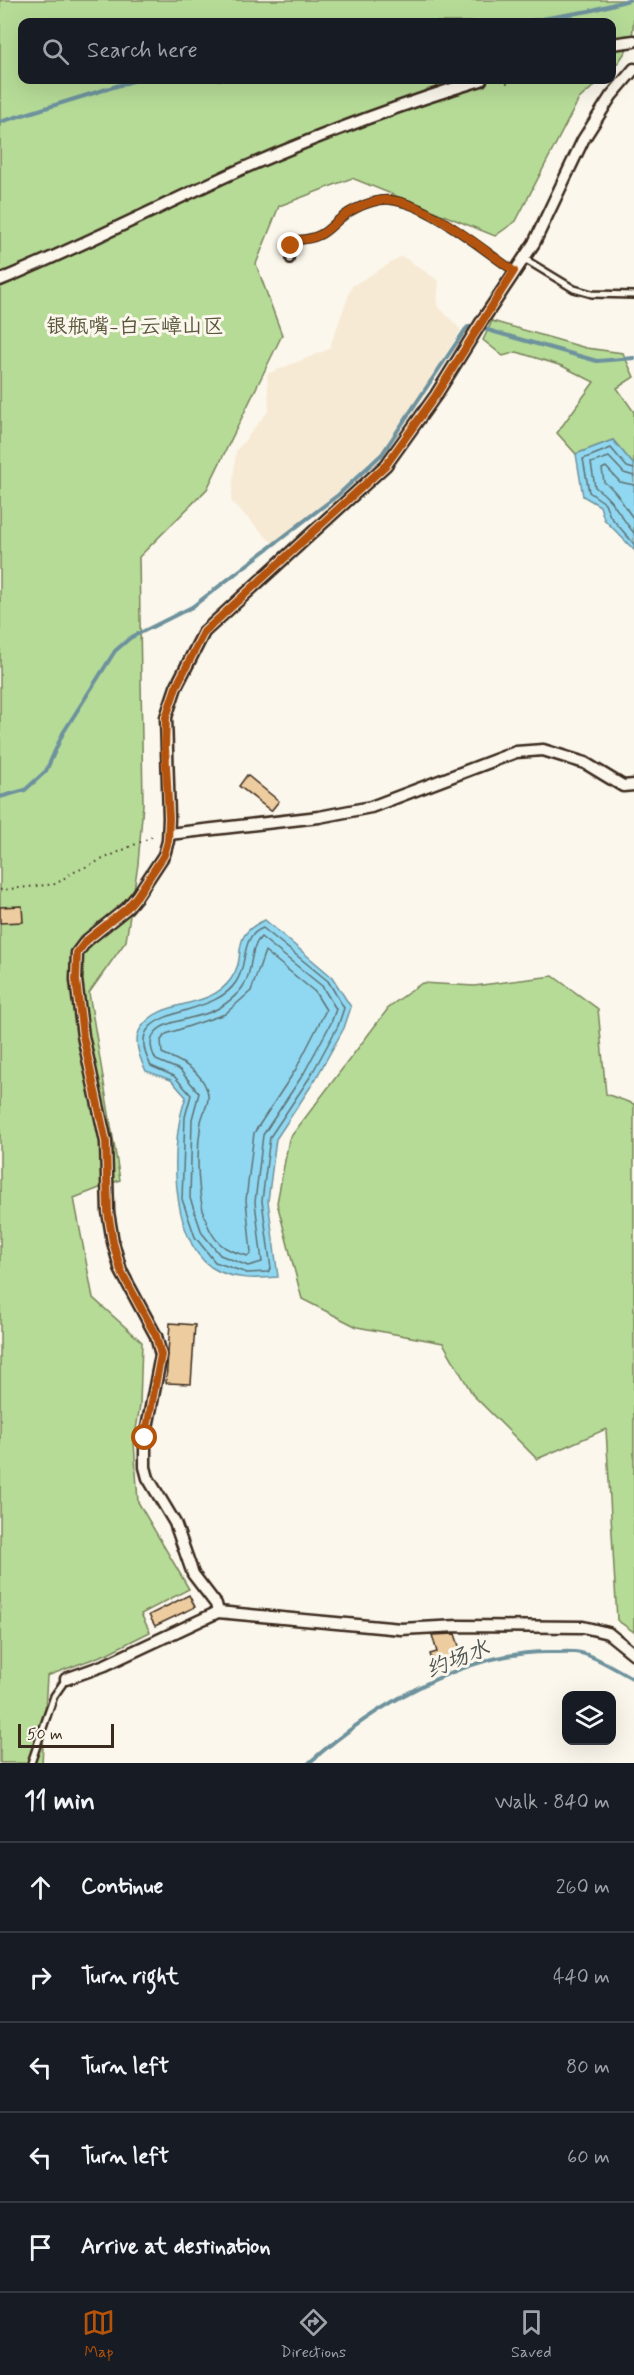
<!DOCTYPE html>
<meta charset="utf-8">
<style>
body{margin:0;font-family:Mynerve,"LXGW WenKai TC",sans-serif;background:#242831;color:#f1f3f6}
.controls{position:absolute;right:18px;bottom:18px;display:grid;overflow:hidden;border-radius:12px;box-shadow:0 6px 24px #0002}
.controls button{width:54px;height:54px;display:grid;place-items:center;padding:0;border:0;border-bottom:2px solid #363941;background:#171b24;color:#f1f3f6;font:30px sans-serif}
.scale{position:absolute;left:18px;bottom:15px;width:96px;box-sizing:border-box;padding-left:6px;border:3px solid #3b2a1e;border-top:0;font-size:16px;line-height:21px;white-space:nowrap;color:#3b2a1e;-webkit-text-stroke:4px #fbf7ec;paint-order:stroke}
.stop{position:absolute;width:18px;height:18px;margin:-14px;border:4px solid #b45309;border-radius:50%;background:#fff}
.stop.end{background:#b45309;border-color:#fff;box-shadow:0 2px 6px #0008}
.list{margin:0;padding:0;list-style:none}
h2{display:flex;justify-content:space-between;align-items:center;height:78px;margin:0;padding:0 24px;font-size:26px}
h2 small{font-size:20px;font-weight:400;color:#9ea1a6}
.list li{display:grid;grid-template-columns:39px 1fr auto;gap:18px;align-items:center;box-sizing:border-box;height:90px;padding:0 24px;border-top:2px solid #363941}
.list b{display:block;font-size:22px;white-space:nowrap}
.list em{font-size:20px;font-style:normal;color:#9ea1a6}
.icon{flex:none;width:33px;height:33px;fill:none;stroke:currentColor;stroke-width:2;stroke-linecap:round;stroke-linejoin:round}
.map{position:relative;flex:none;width:634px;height:1763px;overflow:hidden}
.search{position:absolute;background:#171b24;box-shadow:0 6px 24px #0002;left:18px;right:18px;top:18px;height:66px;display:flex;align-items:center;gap:15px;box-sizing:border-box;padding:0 21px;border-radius:12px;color:#9ea1a6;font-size:22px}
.sheet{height:528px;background:#171b24}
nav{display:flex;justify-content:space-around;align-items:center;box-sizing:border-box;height:84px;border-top:2px solid #363941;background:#171b24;font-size:16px;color:#9ea1a6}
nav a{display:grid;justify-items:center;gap:3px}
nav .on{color:#b45309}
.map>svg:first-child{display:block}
</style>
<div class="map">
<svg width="634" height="1763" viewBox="0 0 634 1763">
<rect width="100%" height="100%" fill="#fbf7ec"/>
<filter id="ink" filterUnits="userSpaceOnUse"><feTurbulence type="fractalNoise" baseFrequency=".0167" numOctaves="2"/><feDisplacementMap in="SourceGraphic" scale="12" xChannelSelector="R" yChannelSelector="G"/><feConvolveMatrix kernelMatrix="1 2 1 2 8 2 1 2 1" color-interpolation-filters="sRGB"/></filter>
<g filter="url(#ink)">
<!-- built -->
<polygon fill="#f7ead5" points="402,256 439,281 437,305 461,330 391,442 321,508 273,544 231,501 236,451 269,410 267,374 329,349 352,286"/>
<!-- green -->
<g fill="#b6db97" stroke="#78825a" stroke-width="1.5">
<path d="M 0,0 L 634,0 C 634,36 634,44 612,70 L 612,22 L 22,22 L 22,80 L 601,80 L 579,99 L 516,221 L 495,236 L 352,178 L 279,206 L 256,264 L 282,335 L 207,489 L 139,557 L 143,804 L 138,864 L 126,941 L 89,993 L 120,1180 L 74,1198 L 93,1298 L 142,1342 L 140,1405 L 134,1442 L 138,1502 L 189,1589 L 141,1614 L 150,1632 L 106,1654 L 47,1676 L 42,1763 L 0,1763 Z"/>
<polygon points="492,321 586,348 623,353 634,377 617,388 634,412 634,465 613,440 576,454 557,433 594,382 562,366 517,352 503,356 483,340"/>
<polygon points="553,976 598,1009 606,1094 634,1104 634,1632 617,1620 606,1429 537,1459 473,1395 443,1343 357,1327 302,1299 277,1203 289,1139 390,1006 422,983 474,986"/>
</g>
<!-- water -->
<g fill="#90d8f1" stroke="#6e929d" stroke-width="1.5">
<polygon points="613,440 634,465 634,550 604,519 600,506 583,496 576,454"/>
<path d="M 265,920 L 332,977 L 351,1007 L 344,1028 L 315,1080 L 276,1139 L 268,1201 L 278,1277 C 256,1279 231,1280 211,1267 C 169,1237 170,1139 186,1097 L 171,1080 L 146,1071 C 140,1059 132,1040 141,1028 C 161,997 209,1011 231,979 C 249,954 227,937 265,920 Z"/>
</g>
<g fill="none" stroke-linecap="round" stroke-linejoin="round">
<!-- shore -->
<g stroke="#5d7072" stroke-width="1.5">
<polyline points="634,469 627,467 611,448 583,459 589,492 605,503 610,516 634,544"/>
<path d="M 634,476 L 624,473 L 609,457 L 591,463 L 595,487 C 614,500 619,515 634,533"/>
<path d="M 634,485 L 620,482 L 606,467 L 602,469 L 604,482 C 619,492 622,505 634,519"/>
<path d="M 263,928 L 328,981 L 344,1008 L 338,1026 L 310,1077 L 270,1137 L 262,1201 L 271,1269 L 268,1272 L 247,1273 L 215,1262 L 195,1237 L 182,1199 L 185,1117 L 191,1095 L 174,1076 L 151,1066 C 117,1002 211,1022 236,982 C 249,964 239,937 263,928 Z"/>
<path d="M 261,937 L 322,986 L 336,1009 L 331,1023 L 304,1073 L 263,1135 L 255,1202 L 262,1262 L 248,1266 L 220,1255 L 202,1233 L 190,1198 L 192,1119 L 199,1093 L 180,1070 L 156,1060 C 133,1017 195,1023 217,1009 C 225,1005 237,995 242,988 C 254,972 248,950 261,937 Z"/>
<path d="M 265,951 L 315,992 L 326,1010 L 296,1069 L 254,1133 L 246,1200 L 251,1253 L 248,1256 C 241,1254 233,1252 226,1248 C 194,1230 196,1154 201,1122 C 203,1111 211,1102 207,1090 C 201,1070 180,1061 162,1053 L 161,1040 L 166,1034 L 225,1014 L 251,991 Z"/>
</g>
<!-- stream -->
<g stroke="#6e929d" stroke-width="4">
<polyline points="524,22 589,11 629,0"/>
<polyline points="0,122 136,80"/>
<polyline points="0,797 25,790 46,771 63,733 115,651 130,638 192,607 338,495 382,454 465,330 468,327 484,329 597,361 634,358"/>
<path d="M 309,1763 C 372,1707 466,1650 553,1652 C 562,1652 572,1651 581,1653 C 598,1657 618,1671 634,1679"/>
</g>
</g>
<!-- building -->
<g fill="#edcc9f" stroke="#3b2a1e" stroke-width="1.5">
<polygon points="247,775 279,801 271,811 239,786"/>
<polygon points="22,906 23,922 0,923 0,907"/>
<polygon points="170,1323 195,1325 191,1384 166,1383"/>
<polygon points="189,1595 195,1607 155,1626 149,1615"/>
<polygon points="455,1634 462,1655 434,1667 430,1654 437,1652 432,1635"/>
</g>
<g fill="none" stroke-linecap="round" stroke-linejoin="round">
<defs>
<g id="service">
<polyline points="523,258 574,289 592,294 634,295"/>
<path d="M 290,260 L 291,246 L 296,240 C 331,239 328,222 355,209 C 365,204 379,199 390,200 C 430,204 481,249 514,271"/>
<polyline points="31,1763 54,1696 66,1679"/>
</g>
<g id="minor">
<polyline points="612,44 634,41"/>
<path d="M 0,280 C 80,247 158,207 237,171 C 317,136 398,105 481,80"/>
<polyline points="169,834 319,817 371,807 516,752 543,750 585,763 623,786 634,785"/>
<polyline points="218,1612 216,1604 193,1574 175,1523 148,1478 145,1467 145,1438 161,1355 156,1336 121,1271 113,1242 108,1212 106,1142 83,1036 76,980 77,953 86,941 127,908 137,896 164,855 168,841 169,818 166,717 176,687 204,632 386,465 436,395 482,321 534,243 583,140 611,96 634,69"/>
<polyline points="66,1679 105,1665 218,1612 401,1629 458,1626 583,1627 608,1633 634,1654"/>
</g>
</defs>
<!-- service casing -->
<use href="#service" stroke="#3b2a1e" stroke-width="10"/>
<!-- minor casing -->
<use href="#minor" stroke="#3b2a1e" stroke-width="15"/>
<!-- path -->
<g stroke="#3b2a1e" stroke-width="2" stroke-dasharray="1.5 4.5" stroke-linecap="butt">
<polyline points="501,80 506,83 516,80"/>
<polyline points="0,890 56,884 70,874 156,835"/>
</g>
<!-- service -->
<use href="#service" stroke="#fbf7ec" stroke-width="5"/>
<!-- minor -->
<use href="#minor" stroke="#fbf7ec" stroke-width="10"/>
</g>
</g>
<g fill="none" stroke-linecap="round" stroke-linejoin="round" filter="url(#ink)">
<!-- route -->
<path stroke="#b45309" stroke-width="8" d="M 145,1438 L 161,1355 L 156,1336 L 121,1271 L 113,1242 L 108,1212 L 106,1142 L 83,1036 L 76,980 L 77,953 L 86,941 L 127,908 L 137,896 L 164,855 L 168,841 L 169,818 L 165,748 L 166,717 L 176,687 L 204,632 L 386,465 L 436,395 L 514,271 C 482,249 430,204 390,200 C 379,199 365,204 355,209 C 328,222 331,239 296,240 L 291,246"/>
</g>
<g text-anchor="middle" stroke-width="6" stroke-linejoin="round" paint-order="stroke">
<!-- park labels -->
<g font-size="21" fill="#5a563c" stroke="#fbf7ec">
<text x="135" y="333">银瓶嘴-白云嶂山区</text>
</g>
<!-- water labels -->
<g font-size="22" font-style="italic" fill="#505653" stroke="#fbf7ec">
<text transform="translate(457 1658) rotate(-22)" y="8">约场水</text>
</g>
</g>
</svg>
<div class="controls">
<button><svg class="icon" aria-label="layers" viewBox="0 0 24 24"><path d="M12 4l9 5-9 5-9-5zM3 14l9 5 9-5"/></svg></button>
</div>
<div class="scale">50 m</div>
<div class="stop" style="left:145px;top:1438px"></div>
<div class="stop end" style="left:291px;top:246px"></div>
<div class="search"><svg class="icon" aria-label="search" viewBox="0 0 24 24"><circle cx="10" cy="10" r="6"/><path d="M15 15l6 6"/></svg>Search here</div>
</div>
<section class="sheet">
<h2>11 min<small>Walk · 840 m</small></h2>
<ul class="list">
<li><svg class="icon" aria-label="ahead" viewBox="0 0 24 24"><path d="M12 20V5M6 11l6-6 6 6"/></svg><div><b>Continue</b></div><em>260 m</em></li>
<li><svg class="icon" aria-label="right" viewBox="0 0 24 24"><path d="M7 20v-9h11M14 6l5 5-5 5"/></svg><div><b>Turn right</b></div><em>440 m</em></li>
<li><svg class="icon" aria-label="left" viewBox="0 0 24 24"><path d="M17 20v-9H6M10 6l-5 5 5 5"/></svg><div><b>Turn left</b></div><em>80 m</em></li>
<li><svg class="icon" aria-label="left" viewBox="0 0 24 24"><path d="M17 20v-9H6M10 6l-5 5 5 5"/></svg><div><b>Turn left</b></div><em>60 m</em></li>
<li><svg class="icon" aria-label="arrive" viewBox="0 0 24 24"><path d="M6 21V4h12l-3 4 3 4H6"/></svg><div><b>Arrive at destination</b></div></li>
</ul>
</section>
<nav>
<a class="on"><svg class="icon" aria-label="map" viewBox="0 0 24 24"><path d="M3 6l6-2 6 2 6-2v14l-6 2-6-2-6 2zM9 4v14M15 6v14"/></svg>Map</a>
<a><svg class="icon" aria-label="directions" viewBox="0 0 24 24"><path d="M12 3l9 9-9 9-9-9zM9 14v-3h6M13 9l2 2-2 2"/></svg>Directions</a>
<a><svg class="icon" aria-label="saved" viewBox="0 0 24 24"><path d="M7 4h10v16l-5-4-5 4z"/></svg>Saved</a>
</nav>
